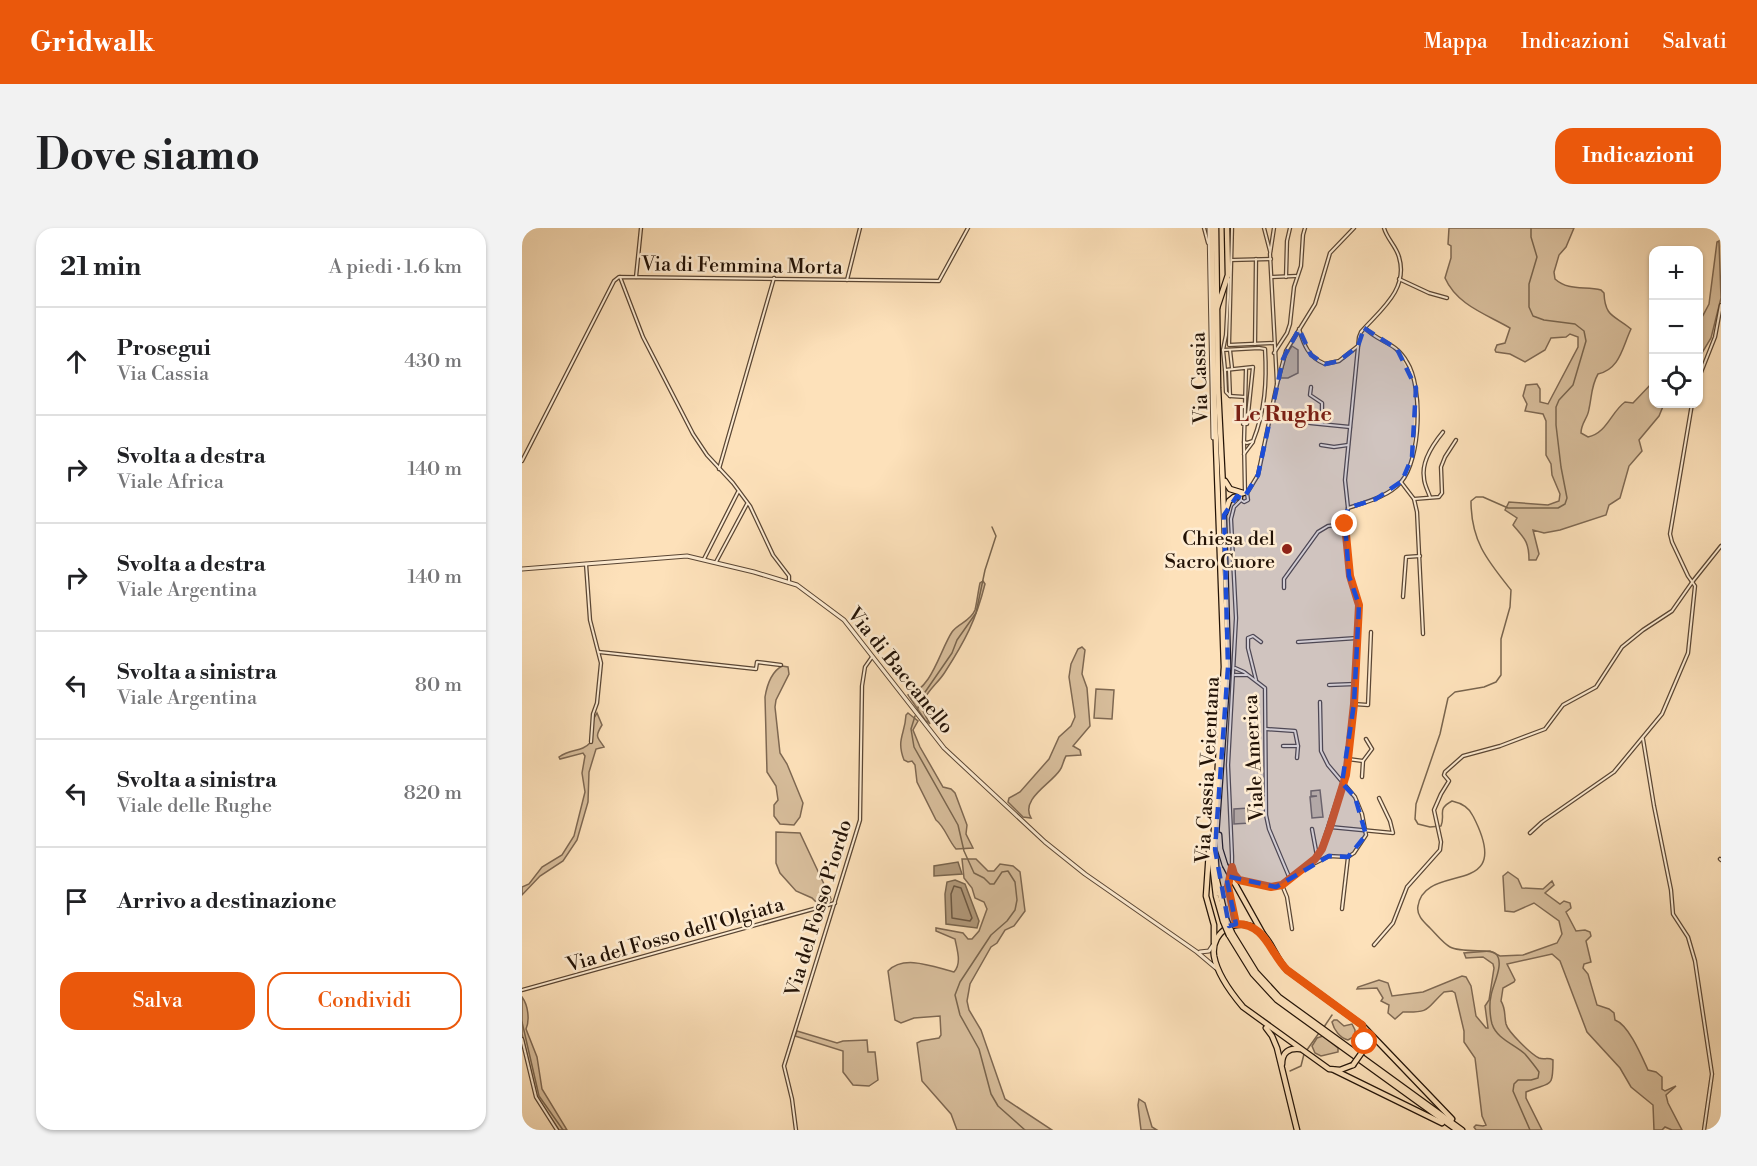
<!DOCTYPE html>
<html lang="it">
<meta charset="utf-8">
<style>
body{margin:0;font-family:"Libre Bodoni",serif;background:#f2f2f2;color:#202124}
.controls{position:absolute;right:18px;top:18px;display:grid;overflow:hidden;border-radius:12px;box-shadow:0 2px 4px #0004}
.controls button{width:54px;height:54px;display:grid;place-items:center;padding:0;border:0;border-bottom:2px solid #e0e0e0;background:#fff;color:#202124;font:30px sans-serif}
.stop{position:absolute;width:18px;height:18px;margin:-14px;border:4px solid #ea580c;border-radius:50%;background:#fff}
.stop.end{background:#ea580c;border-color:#fff;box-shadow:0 2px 6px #0008}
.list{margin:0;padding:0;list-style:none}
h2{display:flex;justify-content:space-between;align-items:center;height:78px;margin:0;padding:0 24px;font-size:26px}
h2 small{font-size:20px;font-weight:400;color:#757577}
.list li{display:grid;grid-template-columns:39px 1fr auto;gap:18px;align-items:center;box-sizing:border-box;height:108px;padding:0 24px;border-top:2px solid #e0e0e0}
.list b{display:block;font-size:22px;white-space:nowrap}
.list p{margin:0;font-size:20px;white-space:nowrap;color:#757577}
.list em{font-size:20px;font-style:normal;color:#757577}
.actions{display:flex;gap:12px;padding:18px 24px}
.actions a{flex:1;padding:14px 0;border:2px solid #ea580c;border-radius:18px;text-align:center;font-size:21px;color:#ea580c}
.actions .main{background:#ea580c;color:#fff}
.icon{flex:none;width:33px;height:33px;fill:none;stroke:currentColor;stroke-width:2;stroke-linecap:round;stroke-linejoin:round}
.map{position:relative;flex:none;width:1199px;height:902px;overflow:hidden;border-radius:18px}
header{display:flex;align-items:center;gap:36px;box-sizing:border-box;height:84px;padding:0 30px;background:#ea580c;color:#fff}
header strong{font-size:28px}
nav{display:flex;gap:33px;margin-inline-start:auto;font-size:21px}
.intro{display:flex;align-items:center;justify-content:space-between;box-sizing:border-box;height:144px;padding:0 36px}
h1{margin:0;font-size:42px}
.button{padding:15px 27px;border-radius:18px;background:#ea580c;color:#fff;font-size:21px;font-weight:700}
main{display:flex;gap:36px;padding:0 36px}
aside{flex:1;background:#fff;border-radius:18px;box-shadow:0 2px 4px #0004}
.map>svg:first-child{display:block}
</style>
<header>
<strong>Gridwalk</strong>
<nav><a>Mappa</a><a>Indicazioni</a><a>Salvati</a></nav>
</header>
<div class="intro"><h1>Dove siamo</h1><a class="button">Indicazioni</a></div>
<main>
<aside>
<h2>21 min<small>A piedi · 1.6 km</small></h2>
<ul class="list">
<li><svg class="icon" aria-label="ahead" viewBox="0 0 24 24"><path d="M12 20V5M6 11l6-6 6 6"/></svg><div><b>Prosegui</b><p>Via Cassia</p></div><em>430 m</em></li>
<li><svg class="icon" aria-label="right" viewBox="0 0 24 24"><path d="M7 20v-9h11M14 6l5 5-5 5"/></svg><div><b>Svolta a destra</b><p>Viale Africa</p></div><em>140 m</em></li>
<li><svg class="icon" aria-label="right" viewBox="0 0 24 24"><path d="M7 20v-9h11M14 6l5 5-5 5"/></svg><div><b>Svolta a destra</b><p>Viale Argentina</p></div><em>140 m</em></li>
<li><svg class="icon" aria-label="left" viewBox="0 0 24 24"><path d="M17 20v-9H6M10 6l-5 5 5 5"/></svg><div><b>Svolta a sinistra</b><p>Viale Argentina</p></div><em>80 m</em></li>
<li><svg class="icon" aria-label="left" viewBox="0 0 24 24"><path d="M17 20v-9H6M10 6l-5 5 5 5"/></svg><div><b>Svolta a sinistra</b><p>Viale delle Rughe</p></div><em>820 m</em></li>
<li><svg class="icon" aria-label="arrive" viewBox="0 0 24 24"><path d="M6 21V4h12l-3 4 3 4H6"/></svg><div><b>Arrivo a destinazione</b></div></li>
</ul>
<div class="actions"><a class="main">Salva</a><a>Condividi</a></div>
</aside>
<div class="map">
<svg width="1199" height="902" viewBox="0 0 1199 902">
<rect width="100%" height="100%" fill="#fde1ba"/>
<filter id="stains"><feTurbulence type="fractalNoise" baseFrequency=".00333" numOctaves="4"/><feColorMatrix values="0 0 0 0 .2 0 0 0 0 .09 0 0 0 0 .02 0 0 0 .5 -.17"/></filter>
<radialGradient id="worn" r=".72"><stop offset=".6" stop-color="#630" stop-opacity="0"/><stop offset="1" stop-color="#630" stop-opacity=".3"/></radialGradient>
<!-- green -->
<g fill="#d8be9c" stroke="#7e6852" stroke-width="1.5">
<path d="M 927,0 L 1052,0 L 1044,19 L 1037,27 L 1032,44 L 1033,51 C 1046,63 1063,58 1079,62 L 1082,65 C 1083,90 1093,87 1109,101 C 1100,120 1098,141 1076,146 C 1069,158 1070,168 1067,181 C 1066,190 1059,195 1059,205 L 1066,209 C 1085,205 1089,184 1103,174 L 1111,175 L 1131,154 L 1132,176 L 1142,176 L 1137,188 L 1117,212 L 1120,223 L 1107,238 L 1098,270 L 1087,277 L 1084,287 L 1038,302 L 1022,305 L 1011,302 L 1017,326 L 1014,332 L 1007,332 C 1007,313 1002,310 991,297 L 995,290 L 983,282 L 987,274 L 1026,277 L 1037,273 L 1038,266 L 1030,247 L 1029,236 L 1024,227 L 1024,193 L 1021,186 L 1003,183 L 1005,176 L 1001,168 L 1004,157 L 1015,156 L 1018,161 L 1018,174 L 1026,176 L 1056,119 L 1056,109 L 1048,106 L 1044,109 L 1029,110 L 1023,122 L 1003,134 L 988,126 L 974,124 L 973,122 L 975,117 L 983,115 L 988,100 C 964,86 935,77 923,50 L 929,30 L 929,18 L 926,16 Z"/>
<polygon points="1197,13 1199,70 1189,110 1177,130 1177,95 1187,76 1195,14"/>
<polygon points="770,118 776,122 776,145 766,150 758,150 764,127"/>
<path d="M 461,353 L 463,356 C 454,392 443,413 423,444 C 417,454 404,464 401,474 C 398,481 405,490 408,496 L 403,492 L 386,467 C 410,461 418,422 430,404 C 436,395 448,394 453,382 C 455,374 456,364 458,355 Z"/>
<path d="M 560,419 L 563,422 L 560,446 L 565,460 L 568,498 L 551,518 L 558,522 L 559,527 L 544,528 C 541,533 541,538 538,542 C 529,556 498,571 509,590 L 501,589 L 486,574 L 487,570 L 498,564 L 527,531 L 537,509 L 549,498 L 553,489 L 547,449 L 549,436 L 556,421 Z"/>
<path d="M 260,438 L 266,439 L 267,446 L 254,472 L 253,479 L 258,525 L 265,536 L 281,575 L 278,589 L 272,597 L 258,596 L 252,588 L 252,577 L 256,572 L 254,558 L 245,544 L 243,469 C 245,457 249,444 260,438 Z"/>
<polygon points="574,461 592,462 590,491 572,490"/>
<path d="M 75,485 L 80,497 C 72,510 76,509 82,519 L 74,521 L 67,544 L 66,574 L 55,612 L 41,633 L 18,648 L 0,667 L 0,659 L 7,656 L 20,639 L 40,627 L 52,608 L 63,564 L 60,545 L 63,528 L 61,525 L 38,531 L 37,529 C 50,520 59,525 69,514 L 71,492 Z"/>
<path d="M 386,485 L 396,493 L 391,502 L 398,519 L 421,559 L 429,561 L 433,565 L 445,597 L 444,606 L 451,620 L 434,621 C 426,612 423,599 414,592 L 395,554 L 393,537 L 390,533 L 386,534 L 382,532 C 374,511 383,507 384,487 Z"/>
<polygon points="798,562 801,589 790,590 788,569 795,568 789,568 789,563"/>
<polygon points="727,580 728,595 712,596 712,581"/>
<polygon points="254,604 278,605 309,671 308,673 296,676 290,670 274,663 258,645 254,635"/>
<path d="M 440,631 L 454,631 L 466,643 L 472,643 L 478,636 L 491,638 L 498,644 L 503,683 L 492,698 L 483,702 L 475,715 L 469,719 L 448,756 L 445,773 L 447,782 L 459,802 L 483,871 L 530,902 L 435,902 L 429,886 L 400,853 L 395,815 L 399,813 L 417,810 L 419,807 L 418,788 L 392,790 L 379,795 L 373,792 L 366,743 C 382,726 412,739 432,744 C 440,735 435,722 433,711 L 414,703 L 414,700 L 441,705 L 446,711 L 450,711 L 457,703 L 465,681 L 462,674 L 453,670 L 450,660 L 442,650 Z"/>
<path d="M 986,644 L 996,651 L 1000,660 L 1021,661 L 1030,653 L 1032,657 L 1023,665 L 1038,676 L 1042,673 L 1048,675 L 1049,680 L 1044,684 L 1054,703 L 1063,702 L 1068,704 L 1069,708 L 1064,713 L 1069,734 L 1062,736 L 1061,740 L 1066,746 L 1075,777 L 1087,781 L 1092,785 L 1093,792 C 1107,797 1120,829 1126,842 L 1134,844 L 1140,849 L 1140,861 L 1143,863 L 1154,858 L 1144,867 L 1146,875 L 1160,902 L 1150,902 L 1143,899 L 1140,902 L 1132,902 L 1131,877 L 1109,859 L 1098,840 L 1065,804 L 1038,733 L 1030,726 L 985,736 L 993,752 L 992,754 L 981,760 L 979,773 C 984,781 982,787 984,796 C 986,804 1009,826 1017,830 C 1022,832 1026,829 1031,832 C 1031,862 1029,853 1004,864 L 1004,870 L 1020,902 L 954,902 L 952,899 L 954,897 L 961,898 L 964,897 L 960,888 L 953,830 L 942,814 L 942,803 L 933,765 L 930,763 L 922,764 C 904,780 910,785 881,784 L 873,791 L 866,785 L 867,777 L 859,773 L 861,770 L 855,760 L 835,761 L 836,759 L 857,752 L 866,755 L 870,768 L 901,764 L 940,748 L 944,749 L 949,758 L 954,788 L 964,800 L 966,800 L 963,778 L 967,772 L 972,740 L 971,736 L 961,729 L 944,730 L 942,725 L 968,723 L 978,728 L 1001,727 L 1035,715 L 1040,706 L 1037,693 L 1012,675 L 992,684 L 983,683 L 981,648 Z"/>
<path d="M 0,769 C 6,777 8,792 4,801 L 15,829 L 20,861 L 45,902 L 37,902 L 15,869 L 0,806 Z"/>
<path d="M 812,792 L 815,792 L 822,798 L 830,796 L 833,802 L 833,808 L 826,812 C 818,810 812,802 810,794 Z"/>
<polygon points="275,803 315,815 321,813 345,812 346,824 353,824 356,852 347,858 331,857 321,844 321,823 273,808"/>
<polygon points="801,808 816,820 816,824 799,828 793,825 790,818 795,810"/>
<polygon points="617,871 623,875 630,899 635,902 619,902 616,877"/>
</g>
<!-- water -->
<g fill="#b39b7d" stroke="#79654e" stroke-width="1.5">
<polygon points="436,634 440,646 412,648 412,638"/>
<polygon points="433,652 443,656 457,693 455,700 424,696 423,666 425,654"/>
</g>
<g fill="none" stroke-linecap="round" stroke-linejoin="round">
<!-- shore -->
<polygon stroke="#6b5742" stroke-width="1.5" points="432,658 439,660 450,690 448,693 430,690 429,666"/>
<!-- stream -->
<g stroke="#79654e" stroke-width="1.5">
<polyline points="395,483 399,470 430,425 435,412 454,385 463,342 474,308 470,299"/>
<polyline points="393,488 389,501 392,519 436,597 442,623 452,645 462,650 468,656 472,656 480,644 486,643 493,654 495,672 493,682 485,693 469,707 438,754 433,767 438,787 457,821 469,866 476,878 503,902"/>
<polyline points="0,794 17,868 41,902"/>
<polyline points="802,799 810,787"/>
<polyline points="768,843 779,838 782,826 797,805"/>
<path d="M 1008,902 L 991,863 L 992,856 L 996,852 L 1009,852 L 1016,850 L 1017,844 C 1013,838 1008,832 1003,826 C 992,816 975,811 970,796 C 968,789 967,775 969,768 C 970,758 984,734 973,725 C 968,721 939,725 928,719 C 921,715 914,706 908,700 C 902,694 894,687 896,678 C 903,632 995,673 951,588 C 947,579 939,575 930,573 C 914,582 924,585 919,598 L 908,599 L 896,596 L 893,591 L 894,576 L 918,506 L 926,470 L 933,464 L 962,459 L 974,454 L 979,447 L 979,411 L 988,379 L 989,362 C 965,332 949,313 949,273 L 954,269 L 961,269 L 986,280 L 1036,280 L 1043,276 L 1045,270 L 1039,239 L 1034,197 L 1034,179 L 1037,172 L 1051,157 L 1064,113 L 1062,103 L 1053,96 L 1022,92 L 1011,88 L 1007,79 L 1007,56 L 1015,29 L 1009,9 L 1009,0"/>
</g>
<defs>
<g id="minor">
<polyline points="682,0 686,15"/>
<polyline points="710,0 707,117 752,115"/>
<polyline points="742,0 748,23"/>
<polyline points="752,0 748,26 755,156"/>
<polyline points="710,32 749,31"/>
<polyline points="98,49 121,109 171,206 185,227 211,255 228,278 251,327 267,348 267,353"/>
<polyline points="114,49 119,0"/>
<polyline points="750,49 774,48"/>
<polyline points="764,49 765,13 768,0"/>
<polyline points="877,51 907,65 925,70"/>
<polyline points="325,52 338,0"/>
<path d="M 777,101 C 782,117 786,129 803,136 L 817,133 L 836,118"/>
<polyline points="733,116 734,31"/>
<polyline points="701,122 704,107 707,51"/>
<polyline points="708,122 710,140"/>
<polyline points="752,125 765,105 768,96 772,59 779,38 781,7 783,0"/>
<polyline points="703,142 704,164 708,168"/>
<polyline points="707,142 708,168"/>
<polyline points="1176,152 1193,109 1199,77"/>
<polyline points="789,159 788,167 800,175 800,195"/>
<polyline points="708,168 723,169"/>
<polyline points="780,192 788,195 828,199"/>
<path d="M 721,196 L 725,196 L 731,139 L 703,142 L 701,122 L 737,120 L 743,121 C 745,154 743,183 731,213 L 725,215 L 722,214 L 724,141"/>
<polyline points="722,214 723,265"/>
<polyline points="799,217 812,219 826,217"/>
<polyline points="722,226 731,214"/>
<polyline points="0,233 92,53 97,49 417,53 446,0"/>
<polyline points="197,241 252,50"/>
<polyline points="879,254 892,271 895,284 901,406"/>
<path d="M 908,269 C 906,263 902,256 902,250 C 899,234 912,215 921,204"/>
<polyline points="892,271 917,269 920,265 919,239 923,229 934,212"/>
<polyline points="719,272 722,274 726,272 725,265 736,247 755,156 764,123 793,76 808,25 832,0"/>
<path d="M 826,280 C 844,274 866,269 879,254 C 899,231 901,159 885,134 C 873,113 857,115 843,100"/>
<polyline points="182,331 216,264"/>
<polyline points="194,334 225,276"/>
<polyline points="64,336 68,392 79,435 75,475 71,486 69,514"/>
<polyline points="762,360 762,351 796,304 806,298 823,296"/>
<polyline points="881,369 884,329 898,328"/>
<polyline points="776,414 835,410"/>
<polyline points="77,424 234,441 235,434 259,437"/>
<polyline points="713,440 722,444 743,460 744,587 747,601 768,651"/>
<polyline points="713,447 725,447"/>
<polyline points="734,452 726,420 726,410 731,408 739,414"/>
<polyline points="807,457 833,456"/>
<polyline points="832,476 846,477 849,404"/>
<polyline points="744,501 773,503 776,518 775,530"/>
<polyline points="1121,511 1132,578 1149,662 1151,686 1166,709 1173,733 1190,846 1182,902"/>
<polyline points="761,518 776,518"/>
<polyline points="826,531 841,533"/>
<polyline points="840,549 841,533 850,521 844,511"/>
<polyline points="808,599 871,605 868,593 857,570"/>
<polyline points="790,601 795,628"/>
<polyline points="1008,605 1020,594 1092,544 1140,486 1166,425 1173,358 1166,348 1150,314 1148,306 1170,176"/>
<polyline points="1198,631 1199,632"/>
<path d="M 787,638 L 799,621 L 823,547 L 832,476 L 837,374 L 827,348 L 823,296 L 826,280 L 823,252 L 837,109 L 839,104 C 857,83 887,62 877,29 C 874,18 865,11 862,0"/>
<polyline points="710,640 714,650 717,652 754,659 760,657 787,638 807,628 826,629 832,625 844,607 840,586 833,569 806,537 799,523 798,474"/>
<polyline points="708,643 710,639 710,628 706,537 714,390 709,291 712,279 719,272 718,267 725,265"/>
<polyline points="707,649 706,658 714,696"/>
<polyline points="760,657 765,669 770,701"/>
<polyline points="820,681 826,629"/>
<polyline points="852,717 871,695 885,659 918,622 919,614 912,582 919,566 927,553 922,547 923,544 941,528 978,518 1023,501 1041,477 1074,459 1100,419 1121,402 1150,383 1171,353 1199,318"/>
<polyline points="0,762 313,675"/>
<polyline points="0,811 14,869 35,902"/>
<polyline points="274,902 270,871 262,838 338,592 340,458 343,439 350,429"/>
</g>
<g id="tertiary">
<polyline points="687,0 691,210"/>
<polyline points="0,341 165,328 232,344 275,357 322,392 422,520 523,614 563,646 675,724 694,740"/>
<polyline points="678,724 687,723 691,717"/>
</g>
<g id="primary">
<polyline points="744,800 750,808 755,820 775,902"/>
<path d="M 760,836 C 760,824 767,820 778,821"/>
<path d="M 831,837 L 818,842 L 807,841 L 721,779 C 710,766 695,745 692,728 C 688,701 719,687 739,704 C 750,714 754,731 765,742 L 840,797 L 843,809 L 843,820"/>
</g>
<g id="trunk">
<polyline points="690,0 692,161 702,439 690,634 694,668 701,693"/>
<polyline points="694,0 696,160 701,260 706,439 693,621 695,653 704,691"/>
<polyline points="695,80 706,47 705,0"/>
<polyline points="703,253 708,261 721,265"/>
<polyline points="703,285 707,273 712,269 718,269"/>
<polyline points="697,607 698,621 703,637"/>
<polyline points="688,609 684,668 692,697 692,715"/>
<polyline points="712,654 741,706"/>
<polyline points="710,705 734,744 757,769 940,902"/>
<polyline points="707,707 731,746 755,772 935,902"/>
<polyline points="840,797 930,891"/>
<polyline points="812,842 920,895"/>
</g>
</defs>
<!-- minor casing -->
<use href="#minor" stroke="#5a4634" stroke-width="4.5"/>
<!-- tertiary casing -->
<use href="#tertiary" stroke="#5a4634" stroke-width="5"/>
<!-- primary casing -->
<use href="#primary" stroke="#231307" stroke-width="7"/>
<!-- trunk casing -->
<use href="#trunk" stroke="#231307" stroke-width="7"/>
<!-- minor -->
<use href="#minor" stroke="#feecd2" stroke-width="2"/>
<!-- tertiary -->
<use href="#tertiary" stroke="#feecd2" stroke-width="3"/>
<!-- primary -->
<use href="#primary" stroke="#fde1ba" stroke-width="4.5"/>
<!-- trunk -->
<use href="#trunk" stroke="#fde1ba" stroke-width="4.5"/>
<defs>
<polyline id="primary-bridge" points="831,837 843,820"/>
<g id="trunk-bridge">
<polyline points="703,637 712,654"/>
<polyline points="704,691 710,705"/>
<polyline points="701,693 707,707"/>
</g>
</defs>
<!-- primary-bridge casing -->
<use href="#primary-bridge" stroke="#231307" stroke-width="7" stroke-linecap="butt"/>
<!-- trunk-bridge casing -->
<use href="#trunk-bridge" stroke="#231307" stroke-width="7" stroke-linecap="butt"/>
<!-- primary-bridge -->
<use href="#primary-bridge" stroke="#fde1ba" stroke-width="4.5"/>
<!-- trunk-bridge -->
<use href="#trunk-bridge" stroke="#fde1ba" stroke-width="4.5"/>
</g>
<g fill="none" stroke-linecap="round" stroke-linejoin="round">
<!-- route -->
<path stroke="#ea580c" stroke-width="8" d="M 823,296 L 828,348 L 837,377 L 832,476 L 826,531 L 824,547 L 808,599 L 800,621 L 793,631 L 760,657 L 749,659 L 717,652 L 712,646 L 710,639 L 706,658 L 714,696 C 743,695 748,725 765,742 L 840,797 L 843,814"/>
</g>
<!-- marked area -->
<path fill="#1d4ed8" fill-opacity="0.2" stroke="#1d4ed8" stroke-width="4.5" stroke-dasharray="12 8" stroke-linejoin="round" d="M 842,100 L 875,121 L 894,160 L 890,229 L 880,253 L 854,271 L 826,280 L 823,296 L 827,348 L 837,377 L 832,476 L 820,555 L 833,569 L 844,607 L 826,629 L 807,628 L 754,659 L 704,648 L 714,696 L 707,698 L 693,621 L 706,439 L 702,287 L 715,268 L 721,271 L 736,247 L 761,131 L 777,101 L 789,127 L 803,136 L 817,133 L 836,118 Z"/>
<!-- markers -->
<circle fill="#8f2418" stroke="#feecd2" stroke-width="2" cx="765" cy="321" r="6"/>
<g text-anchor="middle" stroke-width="5" stroke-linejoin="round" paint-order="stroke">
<!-- street labels -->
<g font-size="20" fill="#231307" stroke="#feecd2">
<text transform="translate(220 37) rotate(1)" y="7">Via di Femmina Morta</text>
<text transform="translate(677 150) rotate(-92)" y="7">Via Cassia</text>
<text transform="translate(379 442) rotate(51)" y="7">Via di Baccanello</text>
<text transform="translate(731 530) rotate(-93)" y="7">Viale America</text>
<text transform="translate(685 542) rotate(-87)" y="7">Via Cassia Veientana</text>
<text transform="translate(296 680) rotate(-73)" y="7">Via del Fosso Piordo</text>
<text transform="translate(153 706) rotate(-16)" y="7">Via del Fosso dell'Olgiata</text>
</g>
<!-- poi labels -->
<g font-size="20" fill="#231307" stroke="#feecd2" text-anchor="end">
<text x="753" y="317">Chiesa del<tspan x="753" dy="23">Sacro Cuore</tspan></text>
</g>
<!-- quarter labels -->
<g font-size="22" font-weight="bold" fill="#7a1f14" stroke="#feecd2">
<text x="761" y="193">Le Rughe</text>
</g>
</g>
<rect width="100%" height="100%" filter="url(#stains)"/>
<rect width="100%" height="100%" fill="url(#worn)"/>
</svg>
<div class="controls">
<button>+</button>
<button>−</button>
<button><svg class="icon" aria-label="locate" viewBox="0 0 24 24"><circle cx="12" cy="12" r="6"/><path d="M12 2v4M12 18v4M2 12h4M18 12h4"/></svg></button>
</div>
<div class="stop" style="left:843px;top:814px"></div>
<div class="stop end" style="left:823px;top:296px"></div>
</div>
</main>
